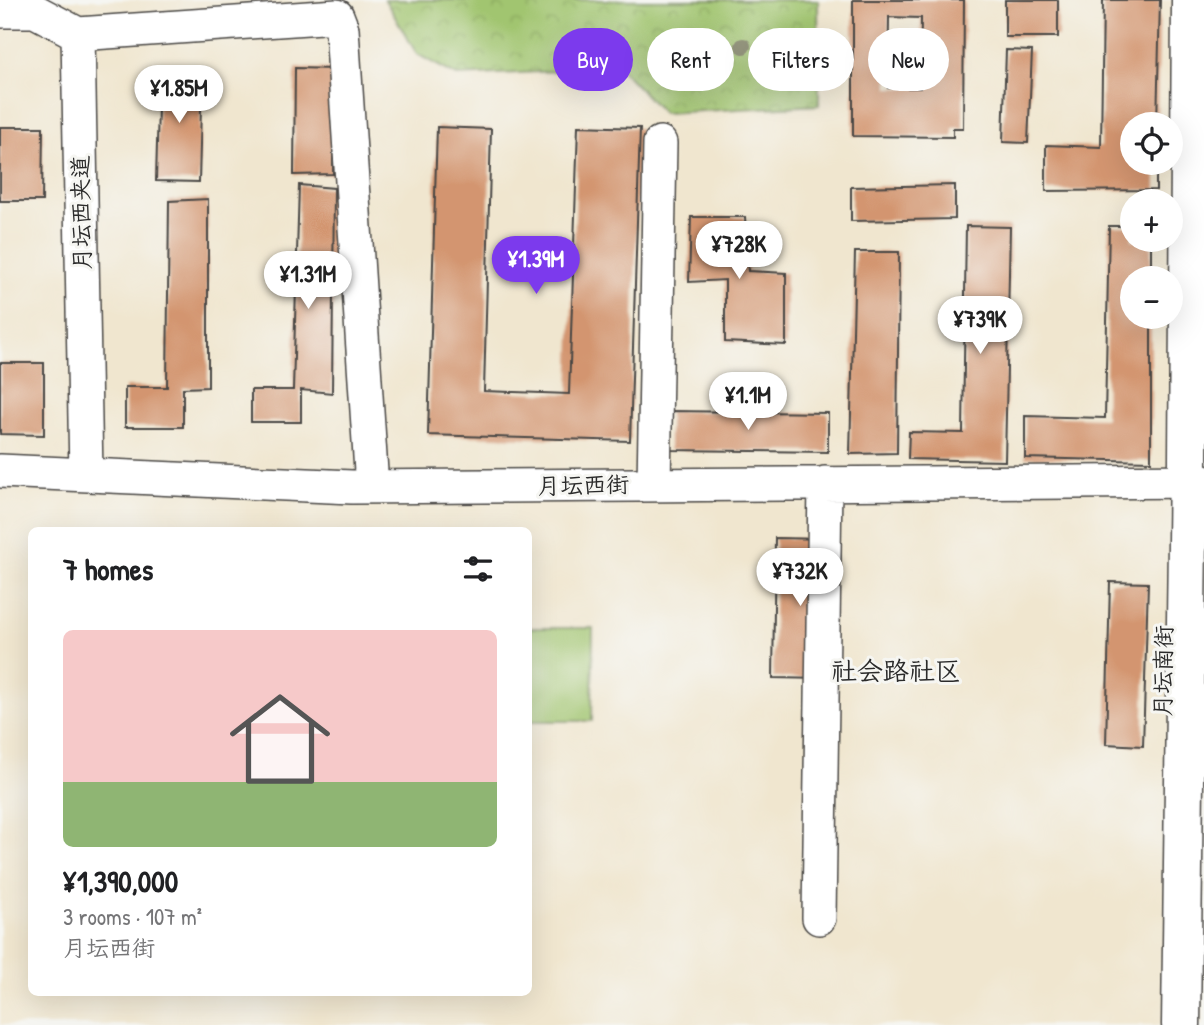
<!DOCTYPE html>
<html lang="en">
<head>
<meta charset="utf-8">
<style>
  body { margin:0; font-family:"Patrick Hand","LXGW WenKai TC",sans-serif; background:#f2f2f2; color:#202124; height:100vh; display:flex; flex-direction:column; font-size:26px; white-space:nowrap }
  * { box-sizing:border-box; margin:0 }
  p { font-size:23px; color:#757577 }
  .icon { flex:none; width:38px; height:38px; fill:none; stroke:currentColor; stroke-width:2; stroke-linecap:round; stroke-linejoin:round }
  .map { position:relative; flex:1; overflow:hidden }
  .sheet { position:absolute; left:28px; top:527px; width:504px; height:469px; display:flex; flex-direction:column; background:#fff; border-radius:10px; box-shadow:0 7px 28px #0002 }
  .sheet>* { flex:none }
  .top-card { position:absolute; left:553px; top:28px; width:546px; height:63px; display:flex; gap:14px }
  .buttons { position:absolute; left:1120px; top:112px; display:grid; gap:14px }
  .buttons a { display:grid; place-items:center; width:63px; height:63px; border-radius:50%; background:#fff; box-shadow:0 7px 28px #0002; font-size:35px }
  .price { position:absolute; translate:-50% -60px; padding:0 16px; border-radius:24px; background:#fff; color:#222; font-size:23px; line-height:46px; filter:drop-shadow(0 2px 4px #0008) }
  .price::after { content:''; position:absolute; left:50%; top:42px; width:21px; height:16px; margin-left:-10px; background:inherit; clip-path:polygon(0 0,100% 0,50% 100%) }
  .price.on { background:#7c3aed; color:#fff }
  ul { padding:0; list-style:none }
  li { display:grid; align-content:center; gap:14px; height:371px; padding:0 35px }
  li+li { border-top:2px solid #e0e0e0 }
  li span { display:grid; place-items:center; height:217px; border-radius:10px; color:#555 }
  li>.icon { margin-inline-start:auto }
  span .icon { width:126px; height:126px; fill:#fffc; stroke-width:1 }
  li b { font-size:30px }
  h2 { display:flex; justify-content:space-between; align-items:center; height:84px; padding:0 35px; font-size:30px }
  .tag { padding:0 24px; border-radius:32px; background:#fff; box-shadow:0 7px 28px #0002; font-size:24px; line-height:63px }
  .tag.on { background:#7c3aed; color:#fff }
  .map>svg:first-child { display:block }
  .park { fill:url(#park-crowns); stroke:#66784d; stroke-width:2 }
  .pitch { fill:#a1c56f; stroke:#66784d; stroke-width:2 }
  .building { fill:#d3956f; fill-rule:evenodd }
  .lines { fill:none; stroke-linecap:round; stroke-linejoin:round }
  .minor-casing { stroke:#494744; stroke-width:36 }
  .major-casing { stroke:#494744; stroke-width:41 }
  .minor { stroke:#fff; stroke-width:33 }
  .major { stroke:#fff; stroke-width:38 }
  .tree { fill:#979880 }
  .labels { text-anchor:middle; stroke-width:6; stroke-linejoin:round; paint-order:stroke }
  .street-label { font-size:23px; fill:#2b2b2b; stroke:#f6f6f2 }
  .quarter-label { font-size:26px; fill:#2b2b2b; stroke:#f6f6f2 }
</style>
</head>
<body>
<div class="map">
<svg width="1204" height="1025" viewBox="0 0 1204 1025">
  <defs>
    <pattern id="park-crowns" width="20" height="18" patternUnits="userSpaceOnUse" patternTransform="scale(1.75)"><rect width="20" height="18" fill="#a1c56f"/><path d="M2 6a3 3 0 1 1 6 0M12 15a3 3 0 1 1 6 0" fill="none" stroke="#8ba960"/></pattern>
  </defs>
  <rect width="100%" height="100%" fill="#f6f6f2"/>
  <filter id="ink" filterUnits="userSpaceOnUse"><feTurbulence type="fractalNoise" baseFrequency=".0143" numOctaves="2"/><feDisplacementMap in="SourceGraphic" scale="14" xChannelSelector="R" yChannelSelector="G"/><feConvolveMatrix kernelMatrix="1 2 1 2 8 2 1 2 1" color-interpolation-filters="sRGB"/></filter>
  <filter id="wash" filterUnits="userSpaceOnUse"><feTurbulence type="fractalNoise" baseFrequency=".00686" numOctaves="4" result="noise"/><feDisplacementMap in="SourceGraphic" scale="28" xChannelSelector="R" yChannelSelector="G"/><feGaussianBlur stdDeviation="1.57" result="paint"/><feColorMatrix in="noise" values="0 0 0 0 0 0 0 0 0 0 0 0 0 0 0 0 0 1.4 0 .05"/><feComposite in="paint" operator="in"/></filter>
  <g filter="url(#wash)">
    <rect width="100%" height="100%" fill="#f0e6cf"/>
    <!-- park -->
    <path class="park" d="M 385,0 L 818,0 L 819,105 L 663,113 L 620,68 L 457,76 L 417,54 Z"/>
    <!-- pitch -->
    <path class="pitch" d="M 529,628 L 593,628 L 592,721 L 529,721 Z"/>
    <g id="blocks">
      <!-- building -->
      <path class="building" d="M 853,0 L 964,0 L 963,128 L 953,128 L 953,137 L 853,136 ZM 889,17 L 921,18 L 920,88 L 888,88 Z
        M 1005,0 L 1058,0 L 1058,37 L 1005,37 Z
        M 1103,0 L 1160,0 L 1157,124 L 1132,124 L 1132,163 L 1156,163 L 1156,190 L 1046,191 L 1046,145 L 1101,147 Z
        M 691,40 L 694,79 L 666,79 L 664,41 Z
        M 1006,50 L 1032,51 L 1028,143 L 1003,142 Z
        M 295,68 L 334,69 L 333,174 L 294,175 Z
        M 159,69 L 202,69 L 199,182 L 156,181 Z
        M 578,126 L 640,128 L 630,441 L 428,435 L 437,127 L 491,129 L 484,391 L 569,394 Z
        M 0,127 L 43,127 L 42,201 L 0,201 Z
        M 299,185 L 334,188 L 332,393 L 301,390 L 301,422 L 251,422 L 251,390 L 293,390 Z
        M 955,185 L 955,219 L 851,221 L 851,187 Z
        M 208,199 L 208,387 L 183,388 L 183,427 L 125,427 L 125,387 L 167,387 L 169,201 Z
        M 691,217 L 745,217 L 748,271 L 786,273 L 786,345 L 725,342 L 725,280 L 689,282 Z
        M 966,226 L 1010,227 L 1005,461 L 908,459 L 909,432 L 963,433 Z
        M 1109,226 L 1132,226 L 1132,240 L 1151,240 L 1151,278 L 1132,278 L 1132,317 L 1151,317 L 1151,461 L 1025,458 L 1025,416 L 1105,418 Z
        M 855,252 L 899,252 L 897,453 L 850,454 Z
        M 0,363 L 44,363 L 44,435 L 0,434 Z
        M 669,411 L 828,413 L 828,452 L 669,450 Z
        M 775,538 L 826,539 L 824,679 L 773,678 Z
        M 1110,582 L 1148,583 L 1143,746 L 1106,744 Z"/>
    </g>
  </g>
  <g filter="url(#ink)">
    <use href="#blocks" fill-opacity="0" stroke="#494744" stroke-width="2"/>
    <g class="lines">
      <!-- minor casing -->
      <g class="minor-casing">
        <path id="minor" d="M 0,11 L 35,11 L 78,34
          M 78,34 L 337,16 L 342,29 L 372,487
          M 78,34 L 86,475
          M 0,471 L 352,487 L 1204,481
          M 654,485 L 660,143
          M 819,918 L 825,483"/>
      </g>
      <!-- major casing -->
      <g class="major-casing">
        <path id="major" d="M 1181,1025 L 1188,460 L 1191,0"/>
      </g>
      <!-- minor -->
      <use href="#minor" class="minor"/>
      <!-- major -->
      <use href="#major" class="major"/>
    </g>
    <!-- trees -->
    <g class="tree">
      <circle cx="743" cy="46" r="8"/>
      <circle cx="657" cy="60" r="8"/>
    </g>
  </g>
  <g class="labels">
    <!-- street labels -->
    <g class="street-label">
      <text transform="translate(81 213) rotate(-91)" y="8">月坛西夹道</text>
      <text transform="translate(583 485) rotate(-1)" y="8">月坛西街</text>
      <text transform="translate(1163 671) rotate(-89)" y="8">月坛南街</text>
    </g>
    <!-- quarter labels -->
    <g class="quarter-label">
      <text x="896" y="680">社会路社区</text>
    </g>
  </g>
</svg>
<div class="buttons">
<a><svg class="icon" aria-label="locate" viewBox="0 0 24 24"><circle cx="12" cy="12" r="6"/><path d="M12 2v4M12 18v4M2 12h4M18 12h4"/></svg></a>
<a>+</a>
<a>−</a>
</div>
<b class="price" style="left:179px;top:125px">¥1.85M</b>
<b class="price" style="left:739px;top:281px">¥728K</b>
<b class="price on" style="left:536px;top:296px">¥1.39M</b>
<b class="price" style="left:308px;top:311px">¥1.31M</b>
<b class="price" style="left:980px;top:356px">¥739K</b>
<b class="price" style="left:748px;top:432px">¥1.1M</b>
<b class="price" style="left:800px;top:608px">¥732K</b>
<div class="top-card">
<a class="tag on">Buy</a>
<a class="tag">Rent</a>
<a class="tag">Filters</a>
<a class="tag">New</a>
</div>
<section class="sheet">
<h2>7 homes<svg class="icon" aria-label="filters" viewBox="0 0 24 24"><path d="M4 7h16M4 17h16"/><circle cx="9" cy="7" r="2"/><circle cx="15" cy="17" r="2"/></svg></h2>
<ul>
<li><span style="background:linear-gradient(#f6c9c9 70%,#8fb573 0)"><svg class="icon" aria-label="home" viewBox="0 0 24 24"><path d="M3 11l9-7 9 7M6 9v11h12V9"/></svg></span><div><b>¥1,390,000</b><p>3 rooms · 107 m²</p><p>月坛西街</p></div></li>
</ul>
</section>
</div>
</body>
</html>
